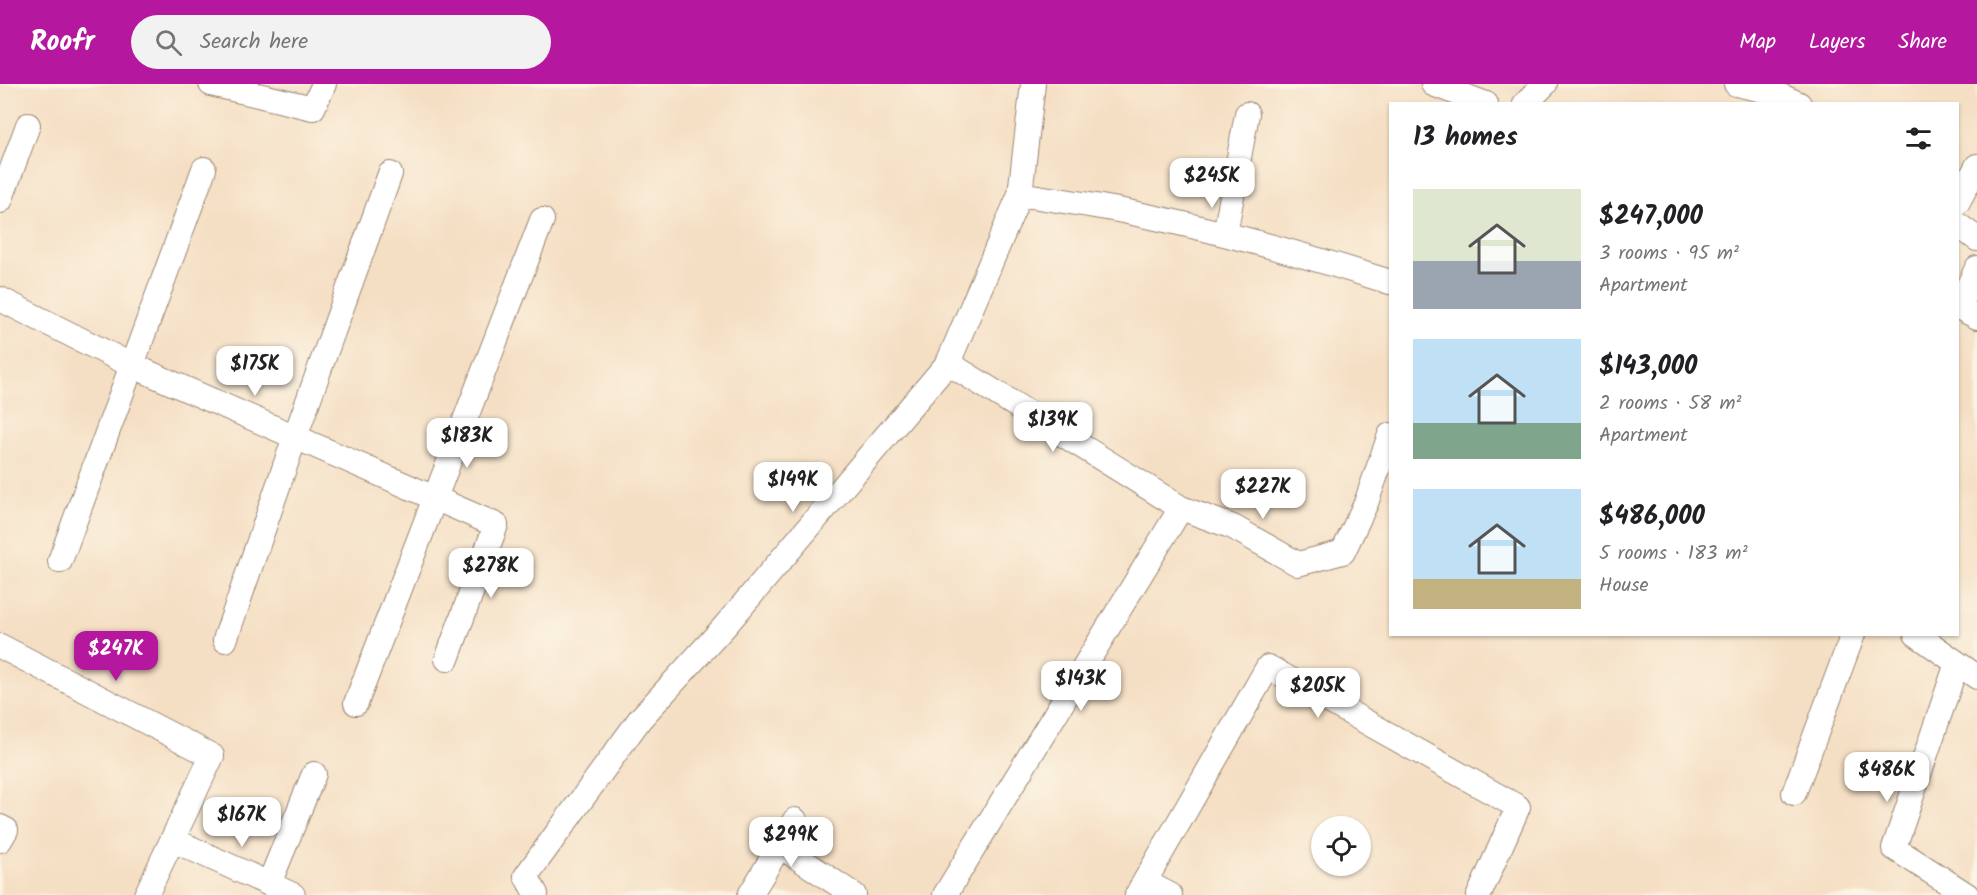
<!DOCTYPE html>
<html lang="en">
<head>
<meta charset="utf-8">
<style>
  body { margin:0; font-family:Kalam,sans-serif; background:#f2f2f2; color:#202124; height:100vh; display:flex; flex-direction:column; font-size:22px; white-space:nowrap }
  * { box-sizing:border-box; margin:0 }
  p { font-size:20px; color:#757577 }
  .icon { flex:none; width:33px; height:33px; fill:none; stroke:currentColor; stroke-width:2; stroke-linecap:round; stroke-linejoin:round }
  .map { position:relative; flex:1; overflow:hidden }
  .sheet { position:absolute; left:1389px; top:18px; width:570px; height:534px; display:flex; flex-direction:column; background:#fff; border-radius:0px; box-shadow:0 2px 4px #0004 }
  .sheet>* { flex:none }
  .tools { position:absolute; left:1311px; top:732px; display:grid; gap:12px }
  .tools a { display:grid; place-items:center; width:60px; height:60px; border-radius:50%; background:#fff; box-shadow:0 2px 4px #0004; font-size:30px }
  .price { position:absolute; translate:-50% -51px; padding:0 14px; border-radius:12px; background:#fff; color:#222; font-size:20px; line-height:39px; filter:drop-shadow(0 2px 3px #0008) }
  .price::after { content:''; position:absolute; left:50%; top:36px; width:18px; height:14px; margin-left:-9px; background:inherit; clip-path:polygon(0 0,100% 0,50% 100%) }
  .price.on { background:#b5179e; color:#fff }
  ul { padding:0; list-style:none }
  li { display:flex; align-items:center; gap:18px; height:150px; padding:0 24px }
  li span { display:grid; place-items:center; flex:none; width:168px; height:120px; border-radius:0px; color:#555 }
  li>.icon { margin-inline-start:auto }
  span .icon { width:72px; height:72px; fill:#fffc; stroke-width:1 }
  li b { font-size:26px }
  h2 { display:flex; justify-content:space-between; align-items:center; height:72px; padding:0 24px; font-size:26px }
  header { display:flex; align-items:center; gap:36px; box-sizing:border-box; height:84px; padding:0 30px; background:#b5179e; color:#fff }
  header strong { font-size:28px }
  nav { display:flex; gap:33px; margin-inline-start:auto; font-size:21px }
  .search { width:420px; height:54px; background:#f2f2f2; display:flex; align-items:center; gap:15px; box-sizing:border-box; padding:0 21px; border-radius:33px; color:#757577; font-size:22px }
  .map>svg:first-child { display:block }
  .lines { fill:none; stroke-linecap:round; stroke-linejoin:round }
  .street-casing { stroke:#988471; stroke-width:26 }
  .street { stroke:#fff; stroke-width:24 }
</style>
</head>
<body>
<header>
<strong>Roofr</strong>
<div class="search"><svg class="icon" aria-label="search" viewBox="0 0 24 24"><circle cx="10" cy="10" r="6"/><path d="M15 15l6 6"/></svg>Search here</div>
<nav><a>Map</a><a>Layers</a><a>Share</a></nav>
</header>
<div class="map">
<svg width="1977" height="811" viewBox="0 0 1977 811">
  <rect width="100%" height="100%" fill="#fcf5e5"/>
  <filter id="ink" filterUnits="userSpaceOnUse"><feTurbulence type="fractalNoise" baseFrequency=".0167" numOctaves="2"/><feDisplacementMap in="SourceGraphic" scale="12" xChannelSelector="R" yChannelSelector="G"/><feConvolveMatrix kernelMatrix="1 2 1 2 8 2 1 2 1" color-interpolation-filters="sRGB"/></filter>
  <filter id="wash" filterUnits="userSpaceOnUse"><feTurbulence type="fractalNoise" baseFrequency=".008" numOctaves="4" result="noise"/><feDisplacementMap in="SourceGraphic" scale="24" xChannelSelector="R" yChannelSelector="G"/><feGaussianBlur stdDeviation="1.35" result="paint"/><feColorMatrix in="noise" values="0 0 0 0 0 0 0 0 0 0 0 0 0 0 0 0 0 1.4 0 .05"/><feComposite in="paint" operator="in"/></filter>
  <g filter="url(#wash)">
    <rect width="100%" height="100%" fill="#f5dfc4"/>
  </g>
  <g filter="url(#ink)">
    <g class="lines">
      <!-- street casing -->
      <g class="street-casing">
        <path id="street" d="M 211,0 L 313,24 L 324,0
          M 1433,0 L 1486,20
          M 1736,0 L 1772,8 L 1799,20
          M 1525,20 L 1545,0
          M 1020,110 C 1061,117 1102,122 1142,131 C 1226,148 1308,172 1390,198
          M 0,117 L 28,41
          M 1958,118 L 1977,82
          M 1958,141 L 1977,155
          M 1225,150 L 1247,30
          M 0,215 L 131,281 L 496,441 L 447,575
          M 1958,223 L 1977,233
          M 1958,224 L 1977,184
          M 948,279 L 1181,424 L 1233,443 L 1298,480 L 1343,468 L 1366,419 L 1390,351
          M 60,477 L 204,85
          M 1916,550 L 1977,593
          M 225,556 L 295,353 L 390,90
          M 0,562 L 212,672 L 146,811
          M 1957,579 L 1894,764 L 1967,811
          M 356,619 L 542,136
          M 1794,709 L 1853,550
          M 0,743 L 6,746 L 0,756
          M 173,756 L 293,811
          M 780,762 L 854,811
          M 1145,798 L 1170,811
          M 269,800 L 314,690
          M 536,810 L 526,792 L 640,635 L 725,542 L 948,279 L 1020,110 L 1033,0
          M 750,811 L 795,736
          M 945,811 L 1181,424
          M 1137,811 L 1268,583 L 1518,723 L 1479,811"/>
      </g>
      <!-- street -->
      <use href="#street" class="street"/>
    </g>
  </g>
</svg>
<div class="tools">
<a><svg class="icon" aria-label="locate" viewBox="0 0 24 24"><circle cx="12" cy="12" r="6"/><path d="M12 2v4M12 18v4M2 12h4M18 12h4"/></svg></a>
</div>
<b class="price" style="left:1212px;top:125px">$245K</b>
<b class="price" style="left:255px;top:313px">$175K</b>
<b class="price" style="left:1053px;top:369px">$139K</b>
<b class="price" style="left:467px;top:385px">$183K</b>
<b class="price" style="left:793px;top:429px">$149K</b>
<b class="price" style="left:1263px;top:436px">$227K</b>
<b class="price" style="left:491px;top:515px">$278K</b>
<b class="price on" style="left:116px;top:598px">$247K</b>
<b class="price" style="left:1081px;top:628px">$143K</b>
<b class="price" style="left:1318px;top:635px">$205K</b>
<b class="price" style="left:1887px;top:719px">$486K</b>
<b class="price" style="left:242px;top:764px">$167K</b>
<b class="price" style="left:791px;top:784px">$299K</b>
<section class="sheet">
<h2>13 homes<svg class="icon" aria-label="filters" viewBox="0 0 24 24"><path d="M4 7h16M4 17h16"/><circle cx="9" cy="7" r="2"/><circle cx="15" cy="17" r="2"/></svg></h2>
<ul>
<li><span style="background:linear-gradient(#dfe7d0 60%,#9aa5b1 0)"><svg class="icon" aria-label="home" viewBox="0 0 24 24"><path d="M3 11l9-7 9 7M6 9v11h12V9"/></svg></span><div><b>$247,000</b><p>3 rooms · 95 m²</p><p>Apartment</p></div></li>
<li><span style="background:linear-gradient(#bfe0f5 70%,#7fa58c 0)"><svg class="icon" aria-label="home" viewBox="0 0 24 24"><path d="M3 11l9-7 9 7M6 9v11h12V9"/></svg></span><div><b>$143,000</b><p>2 rooms · 58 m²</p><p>Apartment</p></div></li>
<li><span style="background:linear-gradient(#bfe0f5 75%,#c2b280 0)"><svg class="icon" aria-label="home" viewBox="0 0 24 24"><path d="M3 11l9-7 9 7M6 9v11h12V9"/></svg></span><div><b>$486,000</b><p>5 rooms · 183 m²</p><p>House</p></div></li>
</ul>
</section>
</div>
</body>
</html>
